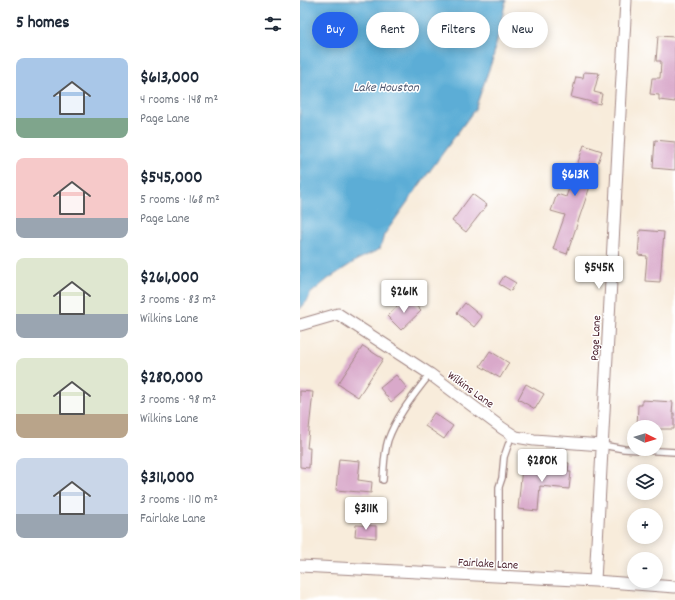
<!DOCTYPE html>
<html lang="en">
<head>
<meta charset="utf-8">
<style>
  body { margin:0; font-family:Dekko,sans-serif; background:#f2f2f3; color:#1f2937; height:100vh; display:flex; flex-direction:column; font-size:15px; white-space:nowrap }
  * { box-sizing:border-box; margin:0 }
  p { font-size:13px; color:#747a83 }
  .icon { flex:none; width:22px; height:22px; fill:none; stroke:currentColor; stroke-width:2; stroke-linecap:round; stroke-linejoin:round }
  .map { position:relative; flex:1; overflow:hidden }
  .details { display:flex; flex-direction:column; background:#fff; width:300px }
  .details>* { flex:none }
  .banner { position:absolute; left:12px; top:12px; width:303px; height:36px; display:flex; gap:8px }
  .needle { width:26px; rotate:95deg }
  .buttons { position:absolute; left:327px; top:420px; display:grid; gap:8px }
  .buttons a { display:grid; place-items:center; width:36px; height:36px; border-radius:50%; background:#fff; box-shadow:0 2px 10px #0003; font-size:20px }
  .price { position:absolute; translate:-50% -34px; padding:0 9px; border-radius:4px; background:#fff; color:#222; font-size:13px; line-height:26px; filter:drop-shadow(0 1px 2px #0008) }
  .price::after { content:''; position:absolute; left:50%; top:24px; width:12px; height:9px; margin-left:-6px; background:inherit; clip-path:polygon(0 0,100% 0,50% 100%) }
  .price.active { background:#2563eb; color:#fff }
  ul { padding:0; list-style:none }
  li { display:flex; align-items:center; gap:12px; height:100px; padding:0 16px }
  li span { display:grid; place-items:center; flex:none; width:112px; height:80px; border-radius:8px; color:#555 }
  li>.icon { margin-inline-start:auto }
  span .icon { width:48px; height:48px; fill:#fffc; stroke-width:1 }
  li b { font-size:17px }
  h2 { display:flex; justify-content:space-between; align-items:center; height:48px; padding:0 16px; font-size:17px }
  .tag { padding:0 14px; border-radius:18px; background:#fff; box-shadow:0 2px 10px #0003; font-size:14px; line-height:36px }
  .tag.active { background:#2563eb; color:#fff }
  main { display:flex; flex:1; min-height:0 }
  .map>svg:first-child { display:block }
  .water { fill:#5badd6; stroke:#526680 }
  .building { fill:#d9a9ca }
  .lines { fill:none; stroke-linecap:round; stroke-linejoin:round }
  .service-casing { stroke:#a18683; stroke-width:8 }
  .minor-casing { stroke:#a18683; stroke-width:13 }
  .service { stroke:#fff; stroke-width:5.5 }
  .minor { stroke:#fff; stroke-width:11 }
  .labels { text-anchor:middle; stroke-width:3; stroke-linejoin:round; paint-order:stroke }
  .street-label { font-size:12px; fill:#4a1f2b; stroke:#fff }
  .water-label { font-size:13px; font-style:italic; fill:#51586f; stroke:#fff }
</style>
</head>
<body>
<main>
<section class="details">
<h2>5 homes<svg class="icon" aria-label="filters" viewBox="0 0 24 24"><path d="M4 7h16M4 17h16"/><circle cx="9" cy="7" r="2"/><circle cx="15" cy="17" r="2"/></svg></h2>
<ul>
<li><span style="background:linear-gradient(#a9c7e8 75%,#7fa58c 0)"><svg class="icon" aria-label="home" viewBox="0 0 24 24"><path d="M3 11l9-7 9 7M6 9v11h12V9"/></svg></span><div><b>$613,000</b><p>4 rooms · 148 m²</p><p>Page Lane</p></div></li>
<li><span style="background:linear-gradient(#f6c9c9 75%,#9aa5b1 0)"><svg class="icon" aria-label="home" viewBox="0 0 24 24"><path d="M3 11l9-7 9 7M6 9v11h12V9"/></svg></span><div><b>$545,000</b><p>5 rooms · 168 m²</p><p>Page Lane</p></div></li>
<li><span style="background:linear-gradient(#dfe7d0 70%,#9aa5b1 0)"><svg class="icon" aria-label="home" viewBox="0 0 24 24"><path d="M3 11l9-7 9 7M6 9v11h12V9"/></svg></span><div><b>$261,000</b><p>3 rooms · 83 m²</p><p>Wilkins Lane</p></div></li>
<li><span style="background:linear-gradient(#dfe7d0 70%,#b9a48a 0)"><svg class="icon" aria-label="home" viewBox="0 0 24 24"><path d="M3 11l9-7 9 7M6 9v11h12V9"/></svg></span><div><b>$280,000</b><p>3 rooms · 98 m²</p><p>Wilkins Lane</p></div></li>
<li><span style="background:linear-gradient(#c9d6e8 70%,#9aa5b1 0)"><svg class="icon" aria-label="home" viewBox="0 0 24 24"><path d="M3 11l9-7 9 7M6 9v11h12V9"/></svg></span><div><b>$311,000</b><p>3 rooms · 110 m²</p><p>Fairlake Lane</p></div></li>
</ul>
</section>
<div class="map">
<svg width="375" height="600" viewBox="0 0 375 600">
  <rect width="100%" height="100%" fill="#fff"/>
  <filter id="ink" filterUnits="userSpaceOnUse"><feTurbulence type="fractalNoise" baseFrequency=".025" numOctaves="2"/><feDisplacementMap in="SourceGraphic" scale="8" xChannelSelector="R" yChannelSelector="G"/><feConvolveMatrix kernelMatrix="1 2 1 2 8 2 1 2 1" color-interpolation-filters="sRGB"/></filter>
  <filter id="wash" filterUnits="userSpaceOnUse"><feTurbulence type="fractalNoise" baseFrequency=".012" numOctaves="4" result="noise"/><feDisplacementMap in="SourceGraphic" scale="16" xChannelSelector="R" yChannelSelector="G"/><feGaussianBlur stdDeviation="0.9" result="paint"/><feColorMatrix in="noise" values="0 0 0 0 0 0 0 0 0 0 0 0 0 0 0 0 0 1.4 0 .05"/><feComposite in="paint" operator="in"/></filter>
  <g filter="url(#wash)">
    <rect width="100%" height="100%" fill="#f8ecdb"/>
    <!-- water -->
    <path class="water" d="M 0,0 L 206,0 L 193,58 L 175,109 L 121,183 L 84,235 L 80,249 L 57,260 L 28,279 L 10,294 L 8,300 L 0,309 Z"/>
    <g id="blocks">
      <!-- building -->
      <path class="building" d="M 358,36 L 375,37 L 375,102 L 359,100 L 359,95 L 350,94 L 352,78 L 360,78 L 361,61 L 356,61 Z
        M 284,72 L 299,73 L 294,92 L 302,94 L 300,104 L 271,97 L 276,77 L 283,78 Z
        M 355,140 L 375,142 L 375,170 L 353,168 Z
        M 284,145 L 302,151 L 267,254 L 253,249 L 265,215 L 251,211 L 257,194 L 266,197 Z
        M 172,194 L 187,205 L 166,232 L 152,221 Z
        M 340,230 L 364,232 L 360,282 L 345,281 L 347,256 L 338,255 Z
        M 204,276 L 216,283 L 211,291 L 199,284 Z
        M 108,297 L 121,311 L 101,330 L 87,316 Z
        M 165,303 L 182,317 L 174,327 L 157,313 Z
        M 63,346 L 83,359 L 58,397 L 38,384 Z
        M 190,351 L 209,363 L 200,378 L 180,366 Z
        M 96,375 L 107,388 L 91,402 L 80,388 Z
        M 226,384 L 244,394 L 235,409 L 218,399 Z
        M 0,391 L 13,392 L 7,448 L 10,448 L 9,468 L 0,467 Z
        M 342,400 L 373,402 L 372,413 L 374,413 L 374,429 L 356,429 L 356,427 L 337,427 L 338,405 L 342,405 Z
        M 134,413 L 153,426 L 144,439 L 125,426 Z
        M 39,459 L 60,461 L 58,480 L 72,482 L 71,493 L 36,490 Z
        M 245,461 L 269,463 L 268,472 L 271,472 L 269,489 L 240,486 L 238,511 L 218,509 L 222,467 L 245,469 Z
        M 56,525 L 76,526 L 76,538 L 55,536 Z"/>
    </g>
  </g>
  <g filter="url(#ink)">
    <use href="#blocks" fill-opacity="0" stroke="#a18683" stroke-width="1"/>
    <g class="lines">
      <!-- service casing -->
      <g class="service-casing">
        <path id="service" d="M 302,445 L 324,449 L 375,452
          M 83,480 C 84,467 84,453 88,440 C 97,415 114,395 130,374
          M 199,576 L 199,487 L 202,478 L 204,457 L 212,434"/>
      </g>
      <!-- minor casing -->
      <g class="minor-casing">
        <path id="minor" d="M 0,325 L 38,314 L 130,374 L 202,428 L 216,437 L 234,440 L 302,445
          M 0,566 L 295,581 L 375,587
          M 295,581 L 326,0"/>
      </g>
      <!-- service -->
      <use href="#service" class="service"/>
      <!-- minor -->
      <use href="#minor" class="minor"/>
    </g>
  </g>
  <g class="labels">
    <!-- street labels -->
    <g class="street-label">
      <text transform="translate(295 338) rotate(-87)" y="4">Page Lane</text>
      <text transform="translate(171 389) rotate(36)" y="4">Wilkins Lane</text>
      <text transform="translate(188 563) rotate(3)" y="4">Fairlake Lane</text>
    </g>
    <!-- water labels -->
    <g class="water-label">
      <text x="86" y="91">Lake Houston</text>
    </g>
  </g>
</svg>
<div class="buttons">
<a><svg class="needle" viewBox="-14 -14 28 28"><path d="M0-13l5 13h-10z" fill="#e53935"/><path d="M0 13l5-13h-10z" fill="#747a83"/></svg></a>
<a><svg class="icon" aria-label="layers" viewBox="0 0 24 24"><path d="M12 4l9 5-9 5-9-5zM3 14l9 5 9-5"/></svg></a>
<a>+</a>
<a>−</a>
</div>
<b class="price active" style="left:275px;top:197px">$613K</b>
<b class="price" style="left:299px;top:290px">$545K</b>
<b class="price" style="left:104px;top:314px">$261K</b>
<b class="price" style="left:242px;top:483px">$280K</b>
<b class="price" style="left:66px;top:531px">$311K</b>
<div class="banner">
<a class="tag active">Buy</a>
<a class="tag">Rent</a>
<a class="tag">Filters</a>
<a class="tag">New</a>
</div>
</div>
</main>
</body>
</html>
